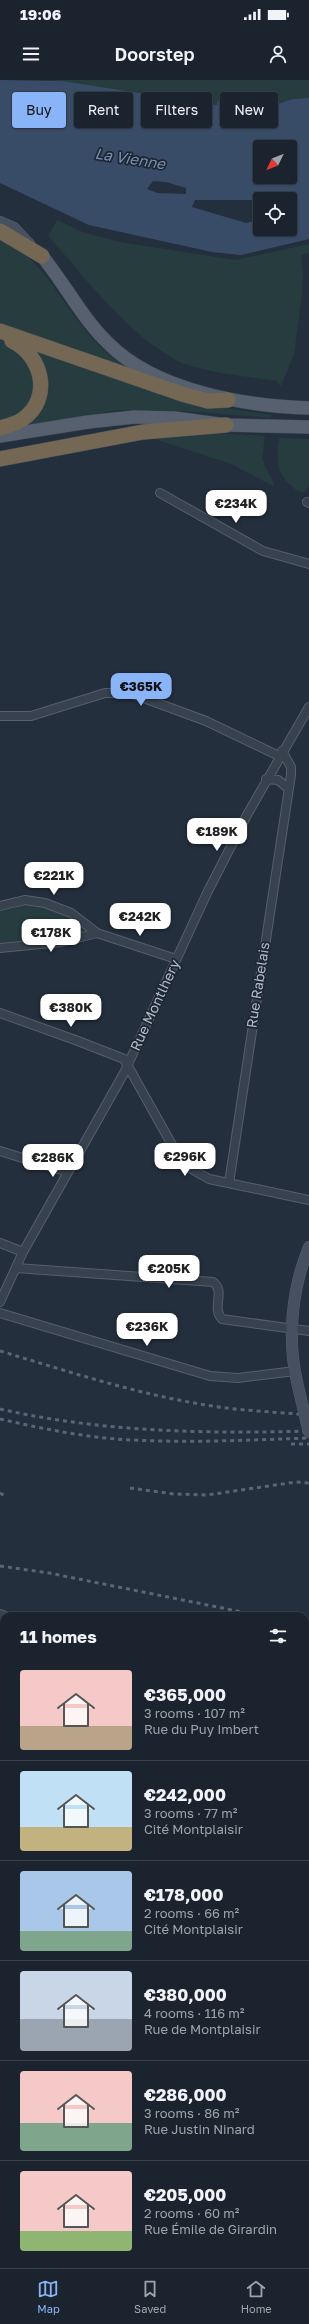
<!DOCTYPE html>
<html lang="en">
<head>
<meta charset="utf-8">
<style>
  body { margin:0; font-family:"Golos Text",sans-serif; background:#282f3a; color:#f1f3f6; height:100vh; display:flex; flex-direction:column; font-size:15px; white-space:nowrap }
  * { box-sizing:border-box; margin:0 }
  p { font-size:13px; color:#a0a4aa }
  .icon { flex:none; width:22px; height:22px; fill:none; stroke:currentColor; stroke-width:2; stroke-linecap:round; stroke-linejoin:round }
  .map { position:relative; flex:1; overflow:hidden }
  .details { position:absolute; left:0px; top:1532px; width:309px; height:656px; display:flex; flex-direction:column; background:#1b232e; border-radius:12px 12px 0 0; box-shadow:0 1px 3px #0004,0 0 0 1px #39404a }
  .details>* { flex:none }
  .banner { position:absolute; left:12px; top:12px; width:285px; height:36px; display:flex; gap:8px }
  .needle { width:26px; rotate:227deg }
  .fabs { position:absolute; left:253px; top:60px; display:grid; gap:8px }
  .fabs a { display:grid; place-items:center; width:44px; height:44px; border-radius:4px; background:#1b232e; box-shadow:0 1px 3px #0004,0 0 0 1px #39404a; font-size:20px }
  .price { position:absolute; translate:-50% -34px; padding:0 9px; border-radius:8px; background:#fff; color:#222; font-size:13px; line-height:26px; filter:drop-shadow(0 1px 2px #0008) }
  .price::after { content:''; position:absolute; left:50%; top:24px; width:12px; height:9px; margin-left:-6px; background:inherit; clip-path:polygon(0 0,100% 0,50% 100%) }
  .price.current { background:#8ab4f8; color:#111 }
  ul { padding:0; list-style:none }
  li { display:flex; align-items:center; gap:12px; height:100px; padding:0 20px }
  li+li { border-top:1px solid #39404a }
  li span { display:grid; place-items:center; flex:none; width:112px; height:80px; border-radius:4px; color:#555 }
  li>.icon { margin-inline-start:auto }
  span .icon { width:48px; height:48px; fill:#fffc; stroke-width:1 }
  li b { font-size:17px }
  h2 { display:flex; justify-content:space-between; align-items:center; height:48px; padding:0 20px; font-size:17px }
  .chip { padding:0 14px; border-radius:4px; background:#1b232e; box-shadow:0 1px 3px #0004,0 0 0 1px #39404a; font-size:14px; line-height:36px }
  .chip.current { background:#8ab4f8; color:#111 }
  .status { display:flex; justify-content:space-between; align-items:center; height:28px; padding:0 20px; background:#1b232e; direction:ltr }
  .status svg { height:11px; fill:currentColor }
  header { display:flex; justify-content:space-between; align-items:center; height:52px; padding:0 20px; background:#1b232e; font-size:18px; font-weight:600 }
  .tabs { display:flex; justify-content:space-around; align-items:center; height:56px; border-top:1px solid #39404a; background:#1b232e; font-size:11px; color:#a0a4aa }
  .tabs a { display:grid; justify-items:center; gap:2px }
  .tabs .current { color:#8ab4f8 }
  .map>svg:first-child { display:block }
  .green { fill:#263c3f }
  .water { fill:#394c67; fill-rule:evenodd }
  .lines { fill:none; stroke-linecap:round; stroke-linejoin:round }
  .street-casing { stroke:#565f6c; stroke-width:10 }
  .secondary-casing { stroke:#565f6c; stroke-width:12 }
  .primary-casing { stroke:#414a57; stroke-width:14 }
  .highway-casing { stroke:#434c59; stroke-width:16 }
  .street { stroke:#38414e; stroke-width:8 }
  .secondary { stroke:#465061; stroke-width:11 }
  .primary { stroke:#56606e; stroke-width:13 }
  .highway { stroke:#746855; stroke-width:15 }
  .rail { stroke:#5a6575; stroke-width:3; stroke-dasharray:4 4; stroke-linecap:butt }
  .secondary-bridge-casing { stroke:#565f6c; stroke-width:12; stroke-linecap:butt }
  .secondary-bridge { stroke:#465061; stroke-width:11 }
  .labels { text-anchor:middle; stroke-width:3.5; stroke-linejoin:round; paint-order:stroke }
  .street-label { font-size:14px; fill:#b4bcc9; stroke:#1d2633 }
  .water-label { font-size:15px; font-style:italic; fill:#7c92b1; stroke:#1d2633 }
</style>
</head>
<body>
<div class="status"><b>19:06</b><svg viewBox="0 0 49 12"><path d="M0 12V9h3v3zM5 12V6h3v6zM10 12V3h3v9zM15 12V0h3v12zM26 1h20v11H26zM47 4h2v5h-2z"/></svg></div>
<header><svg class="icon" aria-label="menu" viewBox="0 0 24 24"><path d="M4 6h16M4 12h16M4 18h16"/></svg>Doorstep<svg class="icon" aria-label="person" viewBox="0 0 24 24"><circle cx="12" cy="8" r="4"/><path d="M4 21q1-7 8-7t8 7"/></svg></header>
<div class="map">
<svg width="309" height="2188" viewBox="0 0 309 2188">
  <rect width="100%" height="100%" fill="#242f3e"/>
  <!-- green -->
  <path class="green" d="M 52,0 L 309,0 L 309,18 L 293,19 L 277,24 L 259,37 L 247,37 L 217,25 Z
    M 57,140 L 82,152 L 120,162 L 235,180 L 309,164 L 309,173 L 301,175 L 303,192 L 302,214 L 294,274 L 281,306 L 277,301 C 251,297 198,292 176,280 C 124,251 87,199 48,156 Z
    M 0,155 C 48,186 58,219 92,258 C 101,269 112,277 122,285 L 0,245 Z
    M 0,260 L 21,269 L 37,304 L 29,327 L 0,344 Z
    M 36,269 L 214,326 L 271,335 L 271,338 L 185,331 L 119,330 L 30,345 C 51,314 56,303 36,269 Z
    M 216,353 L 265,356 L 262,379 L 274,404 L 273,406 L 231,384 L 155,359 L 165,356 Z
    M 279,358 L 309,359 L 309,404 L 305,412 C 299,413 296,410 292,406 C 276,393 276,377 279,358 Z
    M 24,824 L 48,828 L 83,847 L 85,851 L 64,856 L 0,863 L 0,830 Z"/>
  <!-- water -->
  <path class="water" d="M 0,0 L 62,1 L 217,25 L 218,20 L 220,21 L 221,27 L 247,37 L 259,37 L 277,24 L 293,19 L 309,18 L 309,159 L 241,175 L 212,172 L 89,145 L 0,103 ZM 260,67 L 290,67 L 290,97 L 260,97 ZM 153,101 L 166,102 L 186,108 L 186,114 L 157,113 L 147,109 ZM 260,119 L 290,119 L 290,149 L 260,149 L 260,139 L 246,143 L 192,127 L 195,120 L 251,120 L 260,122 Z"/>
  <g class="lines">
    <!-- street casing -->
    <g class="street-casing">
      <path id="street" d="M 160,413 L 263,471 L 309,484
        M 307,422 L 309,423
        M 0,636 L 31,636 L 105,613 L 130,613 L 206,641 L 279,676
        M 266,699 L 278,700 L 288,708
        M 0,826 L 25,820 L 45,823 L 71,833 L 97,853 L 176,879
        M 0,868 L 61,862 L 97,853
        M 0,933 L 78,961 L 124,979 L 176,1072 L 188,1087 L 209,1099 L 309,1120
        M 0,1071 L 68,1092
        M 229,1103 L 291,695 L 291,687 L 282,671
        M 0,1163 L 23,1172
        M 16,1188 L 213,1202 C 226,1211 211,1228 222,1239 L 309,1251
        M 0,1222 L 23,1172 L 124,993 L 207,813 L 247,735 L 309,627
        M 0,1233 L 210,1296 L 238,1298 L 295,1291
        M 0,1534 L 5,1536
        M 0,1666 L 4,1665
        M 305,1855 L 309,1853
        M 0,1988 L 4,1986
        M 305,2158 L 309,2157
        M 56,2184 L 56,2188
        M 177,2184 L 177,2188
        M 278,2184 L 279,2188"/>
    </g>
    <!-- secondary casing -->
    <g class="secondary-casing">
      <path id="secondary" d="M 0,142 L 14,148 L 30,165
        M 297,1302 C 287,1258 292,1208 309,1167
        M 305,1590 L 309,1590
        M 0,1629 L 4,1630"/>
    </g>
    <!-- primary casing -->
    <g class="primary-casing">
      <path id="primary" d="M 42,176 C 65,204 82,238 108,263 C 155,311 245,326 309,328
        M 0,356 L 88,342 L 134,337 L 174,338 L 226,345 L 309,347"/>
    </g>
    <!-- highway casing -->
    <g class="highway-casing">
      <path id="highway" d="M 0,151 L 42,176
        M 0,251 L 182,314 L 208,321 L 228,320
        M 0,348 C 8,346 16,344 23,339 C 53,318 42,275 12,261
        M 0,379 L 143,352 L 226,345"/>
    </g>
    <!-- street -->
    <use href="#street" class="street"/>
    <!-- secondary -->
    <use href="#secondary" class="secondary"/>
    <!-- primary -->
    <use href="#primary" class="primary"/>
    <!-- highway -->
    <use href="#highway" class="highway"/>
    <!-- rail -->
    <path class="rail" d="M 0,1271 C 70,1292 140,1315 212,1326 C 244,1331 277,1332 309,1335
      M 0,1329 C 101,1352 206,1354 309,1351
      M 0,1339 C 44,1349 88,1358 132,1360 C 191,1363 250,1360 309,1358
      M 291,1364 L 309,1364
      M 130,1408 L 174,1414 L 207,1415 L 296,1402 L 309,1403
      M 0,1413 L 7,1417
      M 0,1486 L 49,1493 L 262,1536
      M 305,1546 L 309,1548"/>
    <!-- secondary-bridge casing -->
    <g class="secondary-bridge-casing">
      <path id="secondary-bridge" d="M 297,1302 L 309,1353"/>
    </g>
    <!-- secondary-bridge -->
    <use href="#secondary-bridge" class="secondary-bridge"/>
  </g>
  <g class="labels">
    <!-- street labels -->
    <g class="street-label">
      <text transform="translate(258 905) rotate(-81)" y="5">Rue Rabelais</text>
      <text transform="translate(155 925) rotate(-65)" y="5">Rue Montlhery</text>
    </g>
    <!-- water labels -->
    <g class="water-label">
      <text transform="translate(130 79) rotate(9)" y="5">La Vienne</text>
    </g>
  </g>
</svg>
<div class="fabs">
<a><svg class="needle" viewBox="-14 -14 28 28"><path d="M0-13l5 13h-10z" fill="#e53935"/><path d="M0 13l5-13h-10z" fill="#a0a4aa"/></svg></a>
<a><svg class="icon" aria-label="locate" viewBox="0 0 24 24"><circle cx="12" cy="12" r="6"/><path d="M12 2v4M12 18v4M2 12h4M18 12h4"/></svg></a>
</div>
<b class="price" style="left:236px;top:444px">€234K</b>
<b class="price current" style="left:141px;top:627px">€365K</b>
<b class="price" style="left:217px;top:772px">€189K</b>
<b class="price" style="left:54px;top:816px">€221K</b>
<b class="price" style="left:140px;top:857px">€242K</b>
<b class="price" style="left:51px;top:873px">€178K</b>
<b class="price" style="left:71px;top:948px">€380K</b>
<b class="price" style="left:185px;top:1097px">€296K</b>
<b class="price" style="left:53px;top:1098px">€286K</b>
<b class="price" style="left:169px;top:1209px">€205K</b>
<b class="price" style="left:147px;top:1267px">€236K</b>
<div class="banner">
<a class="chip current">Buy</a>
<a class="chip">Rent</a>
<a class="chip">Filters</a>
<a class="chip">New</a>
</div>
<section class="details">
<h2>11 homes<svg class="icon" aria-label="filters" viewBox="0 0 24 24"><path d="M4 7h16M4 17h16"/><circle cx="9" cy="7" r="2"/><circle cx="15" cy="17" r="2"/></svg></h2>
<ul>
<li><span style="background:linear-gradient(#f6c9c9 70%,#b9a48a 0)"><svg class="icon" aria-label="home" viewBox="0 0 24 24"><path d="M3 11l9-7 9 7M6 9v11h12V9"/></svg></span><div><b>€365,000</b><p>3 rooms · 107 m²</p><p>Rue du Puy Imbert</p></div></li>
<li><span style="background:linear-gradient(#bfe0f5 70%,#c2b280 0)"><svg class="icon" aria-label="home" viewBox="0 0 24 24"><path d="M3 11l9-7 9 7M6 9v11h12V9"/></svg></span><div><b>€242,000</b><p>3 rooms · 77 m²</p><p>Cité Montplaisir</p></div></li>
<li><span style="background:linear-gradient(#a9c7e8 75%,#7fa58c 0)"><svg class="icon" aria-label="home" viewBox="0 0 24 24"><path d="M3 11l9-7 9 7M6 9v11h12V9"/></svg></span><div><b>€178,000</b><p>2 rooms · 66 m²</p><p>Cité Montplaisir</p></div></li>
<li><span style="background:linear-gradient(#c9d6e8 60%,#9aa5b1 0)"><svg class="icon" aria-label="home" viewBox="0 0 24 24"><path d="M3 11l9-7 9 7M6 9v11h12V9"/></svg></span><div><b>€380,000</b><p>4 rooms · 116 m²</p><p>Rue de Montplaisir</p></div></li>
<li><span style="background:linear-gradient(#f6c9c9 65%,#7fa58c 0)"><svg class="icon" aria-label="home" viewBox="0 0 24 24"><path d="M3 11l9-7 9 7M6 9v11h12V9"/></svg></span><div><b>€286,000</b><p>3 rooms · 86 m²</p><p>Rue Justin Ninard</p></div></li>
<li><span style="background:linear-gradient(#f6c9c9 75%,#8fb573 0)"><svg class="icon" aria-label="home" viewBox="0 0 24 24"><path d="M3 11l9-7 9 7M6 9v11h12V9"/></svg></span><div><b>€205,000</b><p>2 rooms · 60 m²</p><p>Rue Émile de Girardin</p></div></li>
</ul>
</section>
</div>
<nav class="tabs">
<a class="current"><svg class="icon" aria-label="map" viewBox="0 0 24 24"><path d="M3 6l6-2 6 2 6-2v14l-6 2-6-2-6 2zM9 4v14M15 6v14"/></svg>Map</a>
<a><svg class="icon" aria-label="saved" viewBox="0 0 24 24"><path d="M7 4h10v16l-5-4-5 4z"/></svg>Saved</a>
<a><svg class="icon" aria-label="home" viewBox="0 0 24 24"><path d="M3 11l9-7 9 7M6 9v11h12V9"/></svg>Home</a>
</nav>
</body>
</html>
